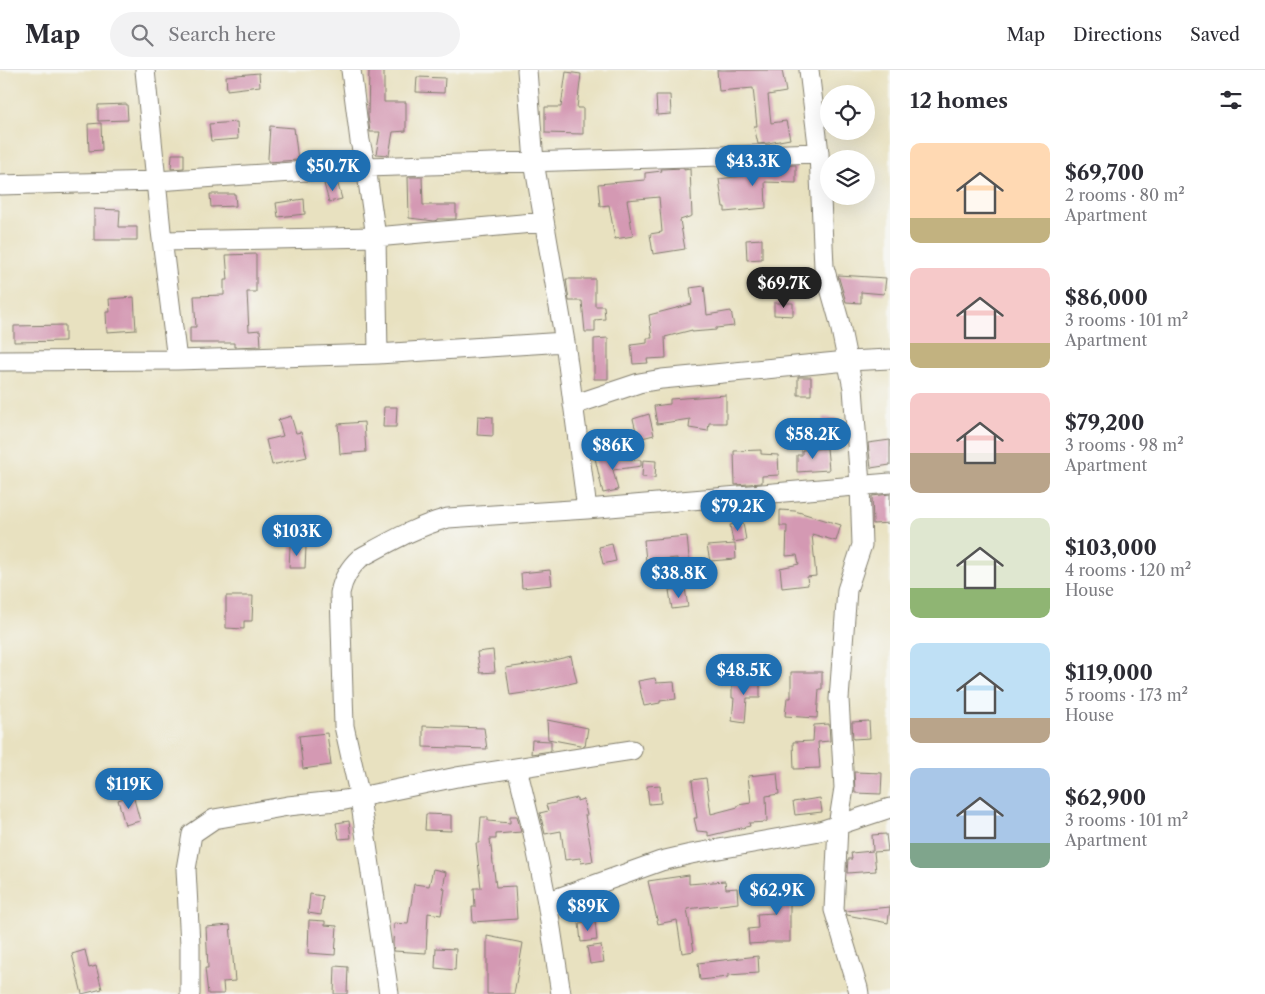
<!DOCTYPE html>
<html lang="en">
<head>
<meta charset="utf-8">
<style>
  body { margin:0; font-family:"Libre Caslon Text",serif; background:#f2f2f3; color:#2b2b33; height:100vh; display:flex; flex-direction:column; font-size:19px; white-space:nowrap }
  * { box-sizing:border-box; margin:0 }
  p { font-size:16px; color:#7c7c81 }
  .icon { flex:none; width:28px; height:28px; fill:none; stroke:currentColor; stroke-width:2; stroke-linecap:round; stroke-linejoin:round }
  .map { position:relative; flex:1; overflow:hidden }
  .panel { display:flex; flex-direction:column; background:#fff; width:375px }
  .panel>* { flex:none }
  .controls { position:absolute; left:820px; top:15px; display:grid; gap:10px }
  .controls a { display:grid; place-items:center; width:55px; height:55px; border-radius:50%; background:#fff; box-shadow:0 5px 20px #0002; font-size:25px }
  .price { position:absolute; translate:-50% -42px; padding:0 11px; border-radius:18px; background:#1f6fb2; color:#fff; font-size:16px; line-height:32px; filter:drop-shadow(0 1px 2px #0008) }
  .price::after { content:''; position:absolute; left:50%; top:30px; width:15px; height:11px; margin-left:-8px; background:inherit; clip-path:polygon(0 0,100% 0,50% 100%) }
  .price.current { background:#222; color:#fff }
  ul { padding:0; list-style:none }
  li { display:flex; align-items:center; gap:15px; height:125px; padding:0 20px }
  li span { display:grid; place-items:center; flex:none; width:140px; height:100px; border-radius:10px; color:#555 }
  li>.icon { margin-inline-start:auto }
  span .icon { width:60px; height:60px; fill:#fffc; stroke-width:1 }
  li b { font-size:21px }
  h2 { display:flex; justify-content:space-between; align-items:center; height:60px; padding:0 20px; font-size:21px }
  header { display:flex; align-items:center; gap:30px; box-sizing:border-box; height:70px; padding:0 25px; background:#fff; border-bottom:1px solid #e1e1e2 }
  header strong { font-size:24px }
  nav { display:flex; gap:28px; margin-inline-start:auto; font-size:18px }
  .search { width:350px; height:45px; background:#f2f2f3; display:flex; align-items:center; gap:12px; box-sizing:border-box; padding:0 18px; border-radius:28px; color:#7c7c81; font-size:19px }
  main { display:flex; flex:1; min-height:0 }
  .map>svg:first-child { display:block }
  .building { fill:#d499b3 }
  .lines { fill:none; stroke-linecap:round; stroke-linejoin:round }
  .minor-casing { stroke:#827e6e; stroke-width:21 }
  .minor { stroke:#fff; stroke-width:19 }
</style>
</head>
<body>
<header>
<strong>Map</strong>
<div class="search"><svg class="icon" aria-label="search" viewBox="0 0 24 24"><circle cx="10" cy="10" r="6"/><path d="M15 15l6 6"/></svg>Search here</div>
<nav><a>Map</a><a>Directions</a><a>Saved</a></nav>
</header>
<main>
<div class="map">
<svg width="890" height="924" viewBox="0 0 890 924">
  <rect width="100%" height="100%" fill="#f6f6f2"/>
  <filter id="ink" filterUnits="userSpaceOnUse"><feTurbulence type="fractalNoise" baseFrequency=".02" numOctaves="2"/><feDisplacementMap in="SourceGraphic" scale="10" xChannelSelector="R" yChannelSelector="G"/><feConvolveMatrix kernelMatrix="1 2 1 2 8 2 1 2 1" color-interpolation-filters="sRGB"/></filter>
  <filter id="wash" filterUnits="userSpaceOnUse"><feTurbulence type="fractalNoise" baseFrequency=".0096" numOctaves="4" result="noise"/><feDisplacementMap in="SourceGraphic" scale="20" xChannelSelector="R" yChannelSelector="G"/><feGaussianBlur stdDeviation="1.12" result="paint"/><feColorMatrix in="noise" values="0 0 0 0 0 0 0 0 0 0 0 0 0 0 0 0 0 1.4 0 .05"/><feComposite in="paint" operator="in"/></filter>
  <g filter="url(#wash)">
    <rect width="100%" height="100%" fill="#e8e1c0"/>
    <g id="blocks">
      <!-- building -->
      <path class="building" d="M 369,0 L 384,0 L 384,32 L 406,32 L 406,61 L 393,62 L 389,85 L 376,84 L 380,62 L 370,62 L 368,46 Z
        M 717,0 L 782,0 L 786,22 L 768,25 L 771,53 L 786,51 L 790,69 L 768,73 L 758,74 L 754,56 L 757,56 L 753,18 L 719,21 Z
        M 566,2 L 581,4 L 577,38 L 583,38 L 583,64 L 545,63 L 545,37 L 561,37 Z
        M 259,3 L 260,16 L 227,20 L 226,6 Z
        M 417,7 L 445,8 L 444,23 L 416,22 Z
        M 656,25 L 670,25 L 671,44 L 657,45 Z
        M 127,34 L 128,50 L 98,51 L 98,35 Z
        M 237,52 L 238,69 L 211,71 L 209,54 Z
        M 101,53 L 102,80 L 89,81 L 88,54 Z
        M 270,56 L 294,58 L 298,90 L 268,92 L 268,88 Z
        M 172,84 L 184,84 L 184,98 L 171,99 Z
        M 796,95 L 796,113 L 765,112 L 766,138 L 725,142 L 725,137 L 723,137 L 719,109 L 743,106 L 743,104 L 746,104 L 744,97 Z
        M 684,98 L 684,100 L 690,99 L 692,146 L 680,150 L 685,179 L 653,184 L 650,164 L 662,162 L 659,127 L 627,130 L 633,166 L 615,169 L 609,135 L 600,136 L 598,114 L 645,110 L 645,103 L 662,101 L 661,99 Z
        M 408,107 L 422,107 L 423,135 L 456,135 L 456,149 L 437,149 L 437,150 L 434,151 L 409,148 Z
        M 337,111 L 342,129 L 329,132 L 324,114 Z
        M 210,124 L 235,124 L 236,136 L 211,137 Z
        M 304,129 L 305,144 L 278,147 L 276,133 Z
        M 94,139 L 120,140 L 119,157 L 137,157 L 137,170 L 94,170 Z
        M 762,169 L 762,189 L 747,190 L 746,170 Z
        M 256,184 L 256,222 L 247,222 L 249,261 L 260,260 L 261,276 L 234,277 L 234,273 L 190,273 L 190,257 L 196,257 L 194,226 L 224,225 L 224,210 L 228,210 L 226,185 Z
        M 838,205 L 886,208 L 884,224 L 861,222 L 861,233 L 846,232 Z
        M 566,209 L 595,209 L 595,236 L 604,236 L 605,249 L 595,250 L 595,262 L 585,262 L 582,231 L 569,231 Z
        M 704,216 L 707,245 L 731,241 L 734,256 L 716,258 L 716,260 L 692,262 L 692,260 L 665,267 L 666,288 L 647,289 L 648,293 L 633,294 L 631,275 L 647,273 L 647,268 L 652,268 L 649,245 L 692,234 L 690,218 Z
        M 134,227 L 136,260 L 107,262 L 106,242 L 110,242 L 109,229 Z
        M 774,233 L 793,233 L 793,246 L 774,245 Z
        M 65,255 L 65,271 L 14,272 L 14,256 Z
        M 608,268 L 608,309 L 594,309 L 594,269 Z
        M 798,307 L 811,307 L 811,325 L 798,325 Z
        M 726,325 L 726,353 L 709,353 L 708,361 L 689,358 L 690,349 L 657,354 L 654,336 L 670,334 L 670,329 Z
        M 384,337 L 397,337 L 396,357 L 383,357 Z
        M 649,344 L 654,365 L 638,369 L 633,349 Z
        M 291,346 L 296,363 L 301,362 L 307,387 L 272,395 L 266,370 L 283,366 L 278,350 Z
        M 478,346 L 493,347 L 493,366 L 477,365 Z
        M 823,347 L 836,348 L 834,367 L 821,365 Z
        M 364,352 L 366,382 L 340,384 L 338,354 Z
        M 890,370 L 890,395 L 871,398 L 868,373 Z
        M 827,378 L 829,400 L 797,402 L 797,385 L 802,385 L 802,380 Z
        M 761,380 L 761,384 L 778,385 L 779,405 L 762,406 L 762,413 L 735,415 L 734,381 Z
        M 595,388 L 641,390 L 641,396 L 613,400 L 618,420 L 603,423 Z
        M 643,390 L 656,391 L 655,408 L 642,407 Z
        M 890,424 L 890,453 L 873,454 L 872,426 Z
        M 780,440 L 795,441 L 841,455 L 836,471 L 812,464 L 816,506 L 807,507 L 808,515 L 782,518 L 780,498 L 799,494 L 797,485 L 786,486 L 787,456 L 780,456 Z
        M 743,453 L 746,470 L 733,472 L 730,455 Z
        M 687,466 L 691,509 L 679,510 L 677,488 L 646,491 L 644,470 Z
        M 612,474 L 616,491 L 603,494 L 599,477 Z
        M 735,474 L 736,489 L 710,491 L 707,476 Z
        M 290,476 L 306,477 L 305,498 L 289,498 Z
        M 550,500 L 552,515 L 522,518 L 521,503 Z
        M 685,518 L 688,537 L 672,539 L 669,520 Z
        M 226,526 L 253,526 L 252,551 L 244,551 L 244,559 L 226,558 Z
        M 493,580 L 495,602 L 480,603 L 477,582 Z
        M 571,586 L 577,612 L 537,621 L 510,625 L 506,598 L 546,592 Z
        M 791,602 L 822,602 L 822,619 L 819,619 L 817,648 L 785,646 L 787,628 L 791,628 Z
        M 655,608 L 656,613 L 674,612 L 676,629 L 660,631 L 660,633 L 644,636 L 638,611 Z
        M 732,608 L 760,609 L 760,628 L 747,628 L 745,653 L 732,651 L 734,628 L 732,628 Z
        M 547,650 L 588,658 L 585,676 L 548,669 Z
        M 869,651 L 870,668 L 853,669 L 852,652 Z
        M 829,654 L 830,671 L 818,672 L 820,698 L 794,699 L 793,672 L 813,671 L 814,655 Z
        M 423,656 L 484,658 L 487,679 L 423,677 Z
        M 327,663 L 331,695 L 303,699 L 299,666 Z
        M 532,670 L 551,671 L 551,681 L 531,684 Z
        M 854,702 L 882,703 L 881,724 L 855,723 Z
        M 777,703 L 779,724 L 766,726 L 767,752 L 749,753 L 750,756 L 708,766 L 708,762 L 697,761 L 694,748 L 697,748 L 692,710 L 706,708 L 711,744 L 738,737 L 738,735 L 751,733 L 748,706 Z
        M 660,715 L 661,733 L 649,734 L 647,716 Z
        M 133,725 L 140,751 L 125,755 L 118,730 Z
        M 577,728 L 577,731 L 583,729 L 587,745 L 585,745 L 593,791 L 581,793 L 580,788 L 565,790 L 561,761 L 545,764 L 540,743 L 548,741 L 546,735 Z
        M 820,728 L 822,742 L 795,745 L 793,732 Z
        M 426,744 L 451,745 L 451,761 L 425,760 Z
        M 510,746 L 517,746 L 521,762 L 496,764 L 496,769 L 490,769 L 496,817 L 515,816 L 517,849 L 473,852 L 472,837 L 475,837 L 474,818 L 481,818 L 476,773 L 479,773 L 481,747 L 488,747 L 488,751 L 510,753 Z
        M 349,751 L 351,768 L 339,769 L 336,753 Z
        M 886,764 L 888,781 L 874,782 L 876,801 L 847,803 L 848,789 L 852,789 L 851,783 L 873,781 L 872,765 Z
        M 433,799 L 446,802 L 443,818 L 445,819 L 441,845 L 428,843 L 426,883 L 394,881 L 393,874 L 394,853 L 408,854 L 414,814 L 429,816 Z
        M 689,805 L 689,814 L 725,811 L 726,819 L 737,818 L 738,833 L 687,839 L 694,881 L 682,883 L 677,850 L 658,854 L 648,811 Z
        M 800,813 L 802,834 L 790,834 L 790,872 L 766,872 L 766,873 L 749,874 L 748,859 L 758,858 L 757,844 L 775,843 L 773,815 Z
        M 310,824 L 323,826 L 321,845 L 308,843 Z
        M 890,837 L 888,853 L 847,845 L 846,842 L 846,841 Z
        M 309,850 L 325,851 L 325,855 L 337,856 L 335,885 L 308,883 Z
        M 595,851 L 597,870 L 581,872 L 579,853 Z
        M 230,855 L 235,911 L 223,912 L 224,924 L 208,924 L 205,898 L 208,898 L 206,857 Z
        M 487,866 L 523,873 L 514,924 L 487,924 Z
        M 601,875 L 604,892 L 590,894 L 587,877 Z
        M 436,878 L 456,879 L 455,900 L 435,898 Z
        M 85,880 L 89,898 L 96,896 L 102,919 L 82,924 L 72,884 Z
        M 758,886 L 759,903 L 728,905 L 728,907 L 700,910 L 698,893 Z
        M 335,896 L 348,897 L 347,924 L 334,924 Z"/>
    </g>
  </g>
  <g filter="url(#ink)">
    <use href="#blocks" fill-opacity="0" stroke="#827e6e" stroke-width="1"/>
    <g class="lines">
      <!-- minor casing -->
      <g class="minor-casing">
        <path id="minor" d="M 145,0 L 161,161 L 177,290
          M 351,0 L 360,71 L 366,97 L 376,167 L 378,284
          M 527,0 L 534,92 L 565,272 L 587,439
          M 809,0 L 819,83 L 824,197 L 839,250 L 853,318 L 860,415 L 862,475 L 847,520 L 839,629 L 844,718 L 838,756 L 834,840 L 858,918 L 859,924
          M 0,115 L 157,111 L 366,97 L 819,83
          M 163,171 L 376,167 L 544,152
          M 0,291 L 177,290 L 378,284 L 565,272
          M 573,335 L 639,313 L 662,309 L 847,291 L 890,289
          M 517,698 L 533,763 L 547,832 L 561,924
          M 547,832 L 661,791 L 691,784 L 820,761 L 890,738
          M 190,924 L 190,875 L 186,799 L 192,764 L 214,749 L 288,736 L 345,730 L 457,707 L 632,680
          M 389,924 L 360,728 L 344,656 L 340,523 C 343,508 349,498 360,488 C 388,473 417,456 448,448 L 587,439 L 890,413"/>
      </g>
      <!-- minor -->
      <use href="#minor" class="minor"/>
    </g>
  </g>
</svg>
<div class="controls">
<a><svg class="icon" aria-label="locate" viewBox="0 0 24 24"><circle cx="12" cy="12" r="6"/><path d="M12 2v4M12 18v4M2 12h4M18 12h4"/></svg></a>
<a><svg class="icon" aria-label="layers" viewBox="0 0 24 24"><path d="M12 4l9 5-9 5-9-5zM3 14l9 5 9-5"/></svg></a>
</div>
<b class="price" style="left:753px;top:117px">$43.3K</b>
<b class="price" style="left:333px;top:122px">$50.7K</b>
<b class="price current" style="left:784px;top:239px">$69.7K</b>
<b class="price" style="left:813px;top:390px">$58.2K</b>
<b class="price" style="left:613px;top:401px">$86K</b>
<b class="price" style="left:738px;top:462px">$79.2K</b>
<b class="price" style="left:297px;top:487px">$103K</b>
<b class="price" style="left:679px;top:529px">$38.8K</b>
<b class="price" style="left:744px;top:626px">$48.5K</b>
<b class="price" style="left:129px;top:740px">$119K</b>
<b class="price" style="left:777px;top:846px">$62.9K</b>
<b class="price" style="left:588px;top:862px">$89K</b>
</div>
<section class="panel">
<h2>12 homes<svg class="icon" aria-label="filters" viewBox="0 0 24 24"><path d="M4 7h16M4 17h16"/><circle cx="9" cy="7" r="2"/><circle cx="15" cy="17" r="2"/></svg></h2>
<ul>
<li><span style="background:linear-gradient(#ffd9b3 75%,#c2b280 0)"><svg class="icon" aria-label="home" viewBox="0 0 24 24"><path d="M3 11l9-7 9 7M6 9v11h12V9"/></svg></span><div><b>$69,700</b><p>2 rooms · 80 m²</p><p>Apartment</p></div></li>
<li><span style="background:linear-gradient(#f6c9c9 75%,#c2b280 0)"><svg class="icon" aria-label="home" viewBox="0 0 24 24"><path d="M3 11l9-7 9 7M6 9v11h12V9"/></svg></span><div><b>$86,000</b><p>3 rooms · 101 m²</p><p>Apartment</p></div></li>
<li><span style="background:linear-gradient(#f6c9c9 60%,#b9a48a 0)"><svg class="icon" aria-label="home" viewBox="0 0 24 24"><path d="M3 11l9-7 9 7M6 9v11h12V9"/></svg></span><div><b>$79,200</b><p>3 rooms · 98 m²</p><p>Apartment</p></div></li>
<li><span style="background:linear-gradient(#dfe7d0 70%,#8fb573 0)"><svg class="icon" aria-label="home" viewBox="0 0 24 24"><path d="M3 11l9-7 9 7M6 9v11h12V9"/></svg></span><div><b>$103,000</b><p>4 rooms · 120 m²</p><p>House</p></div></li>
<li><span style="background:linear-gradient(#bfe0f5 75%,#b9a48a 0)"><svg class="icon" aria-label="home" viewBox="0 0 24 24"><path d="M3 11l9-7 9 7M6 9v11h12V9"/></svg></span><div><b>$119,000</b><p>5 rooms · 173 m²</p><p>House</p></div></li>
<li><span style="background:linear-gradient(#a9c7e8 75%,#7fa58c 0)"><svg class="icon" aria-label="home" viewBox="0 0 24 24"><path d="M3 11l9-7 9 7M6 9v11h12V9"/></svg></span><div><b>$62,900</b><p>3 rooms · 101 m²</p><p>Apartment</p></div></li>
</ul>
</section>
</main>
</body>
</html>
